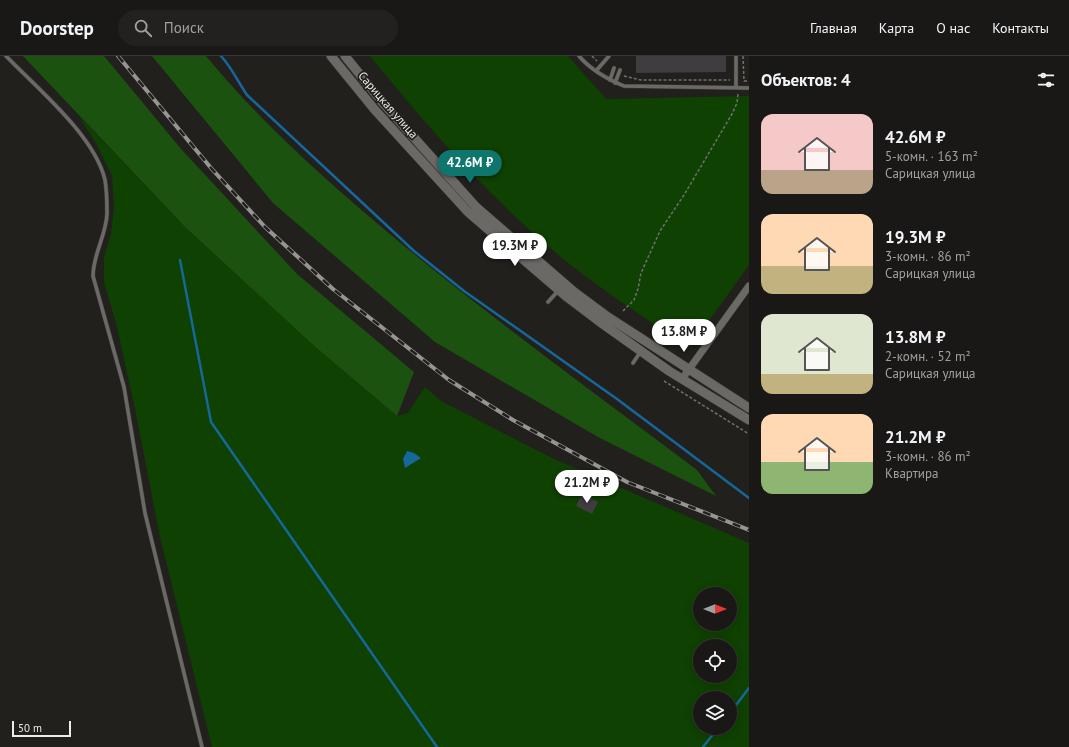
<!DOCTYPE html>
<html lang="ru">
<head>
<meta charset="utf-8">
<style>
  body { margin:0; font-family:"PT Sans",sans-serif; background:#22211f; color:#f1f3f6; height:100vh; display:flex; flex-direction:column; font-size:15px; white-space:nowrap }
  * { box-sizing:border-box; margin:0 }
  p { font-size:13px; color:#9fa0a1 }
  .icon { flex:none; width:22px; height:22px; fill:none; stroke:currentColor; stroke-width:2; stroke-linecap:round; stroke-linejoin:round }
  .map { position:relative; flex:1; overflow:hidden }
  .side { display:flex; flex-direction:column; background:#191816; width:320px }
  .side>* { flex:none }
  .needle { width:26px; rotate:90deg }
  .tools { position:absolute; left:693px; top:531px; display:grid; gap:8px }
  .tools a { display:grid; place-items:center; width:44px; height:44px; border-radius:50%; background:#191816; box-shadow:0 2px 10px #0003,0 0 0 1px #373735; font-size:20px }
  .scale { position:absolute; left:12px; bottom:10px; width:59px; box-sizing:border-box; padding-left:4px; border:2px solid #edecea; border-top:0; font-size:11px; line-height:14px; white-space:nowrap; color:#edecea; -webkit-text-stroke:3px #21201d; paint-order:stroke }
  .price { position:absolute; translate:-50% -34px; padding:0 9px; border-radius:14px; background:#fff; color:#222; font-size:13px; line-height:26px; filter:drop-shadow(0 1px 2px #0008) }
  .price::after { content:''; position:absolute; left:50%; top:24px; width:12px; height:9px; margin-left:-6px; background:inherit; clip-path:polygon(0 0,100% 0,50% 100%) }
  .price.active { background:#0f766e; color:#fff }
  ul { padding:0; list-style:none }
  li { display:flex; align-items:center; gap:12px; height:100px; padding:0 12px }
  li span { display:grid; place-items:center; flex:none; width:112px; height:80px; border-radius:12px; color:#555 }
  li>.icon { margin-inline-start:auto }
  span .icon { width:48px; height:48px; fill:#fffc; stroke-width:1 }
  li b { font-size:17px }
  h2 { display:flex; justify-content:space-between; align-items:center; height:48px; padding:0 12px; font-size:17px }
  header { display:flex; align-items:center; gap:24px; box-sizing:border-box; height:56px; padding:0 20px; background:#191816; border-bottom:1px solid #373735 }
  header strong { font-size:19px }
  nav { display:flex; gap:22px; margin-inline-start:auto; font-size:14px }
  .search { width:280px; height:36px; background:#22211f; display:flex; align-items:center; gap:10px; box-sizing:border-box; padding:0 14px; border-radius:22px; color:#9fa0a1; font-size:15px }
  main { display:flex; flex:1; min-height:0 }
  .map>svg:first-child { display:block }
  .green { fill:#0f4102; fill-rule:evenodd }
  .forest { fill:#1c520f }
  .water { fill:#16679c }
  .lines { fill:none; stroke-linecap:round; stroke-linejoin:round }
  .stream { stroke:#16679c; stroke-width:2.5 }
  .building { fill:#403c3f }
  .service-casing { stroke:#3d3b39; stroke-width:4.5 }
  .minor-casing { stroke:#3d3b39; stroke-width:8 }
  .tertiary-casing { stroke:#3d3b39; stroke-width:10 }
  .path { stroke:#71706e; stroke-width:1.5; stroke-dasharray:3 2; stroke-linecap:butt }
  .service { stroke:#6b6966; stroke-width:3.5 }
  .minor { stroke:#6b6966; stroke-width:7 }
  .tertiary { stroke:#6b6966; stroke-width:9 }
  .rail-casing { stroke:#969592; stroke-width:4 }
  .rail { stroke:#21201d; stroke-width:2.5; stroke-dasharray:8; stroke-linecap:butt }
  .labels { text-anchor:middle; stroke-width:3.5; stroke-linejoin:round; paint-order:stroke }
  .street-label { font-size:12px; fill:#edecea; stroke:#21201d }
</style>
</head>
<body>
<header>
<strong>Doorstep</strong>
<div class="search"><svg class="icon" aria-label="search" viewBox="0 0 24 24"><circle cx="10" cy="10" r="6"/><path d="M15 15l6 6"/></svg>Поиск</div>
<nav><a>Главная</a><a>Карта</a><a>О нас</a><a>Контакты</a></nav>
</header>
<main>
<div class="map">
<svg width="749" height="691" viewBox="0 0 749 691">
  <rect width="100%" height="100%" fill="#21201d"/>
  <!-- green -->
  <path class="green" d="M 370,0 L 568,0 L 606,43 L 749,40 L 749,209 L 690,291 C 648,264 606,237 567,206 C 493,146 430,74 370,0 Z
    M 79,60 L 185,171 L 313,289 L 397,360 L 408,357 L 425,331 L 441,345 L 552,402 L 749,487 L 749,691 L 212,691 L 160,481 L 136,358 L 117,271 L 104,226 L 104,201 L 111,178 L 114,150 L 112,120 L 97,89 ZM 700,538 L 730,538 L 730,568 L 700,568 ZM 700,590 L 730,590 L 730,620 L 700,620 ZM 700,642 L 730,642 L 730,672 L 700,672 Z"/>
  <!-- forest -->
  <path class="forest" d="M 23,0 L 104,0 L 182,94 L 297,218 L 414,316 L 397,360 L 313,289 L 185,171 Z
    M 152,0 L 206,0 C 262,68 329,127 397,184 C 494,264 596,338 697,414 L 716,440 L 598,381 L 435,286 L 273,147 Z"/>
  <!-- water -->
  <path class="water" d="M 407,395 L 414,397 L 421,402 L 405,412 L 403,403 Z"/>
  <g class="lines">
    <!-- stream -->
    <path class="stream" d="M 221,0 C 232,12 238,26 247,39 L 414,195 L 464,235 L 617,343 L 749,442
      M 180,204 L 211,366 L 437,691
      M 730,657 L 749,632
      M 703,691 L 718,672"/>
  </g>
  <!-- building -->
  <path class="building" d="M 636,0 L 726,0 L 726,16 L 636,17 Z
    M 582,438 L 598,446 L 592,458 L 576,450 Z"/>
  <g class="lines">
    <!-- service casing -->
    <g class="service-casing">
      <path id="service" d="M 6,0 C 37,32 95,80 105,124 C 107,135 107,146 107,158 C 106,180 93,198 93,220 L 124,331 L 145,457 L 202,691
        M 579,0 C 591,14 607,23 624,30 L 749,32
        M 736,0 L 736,32
        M 596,15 L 609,0
        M 610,24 L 614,12
        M 615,27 L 620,14
        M 548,246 L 558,235
        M 633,307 L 641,295"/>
    </g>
    <!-- minor casing -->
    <g class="minor-casing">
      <path id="minor" d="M 682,323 L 749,230"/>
    </g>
    <!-- tertiary casing -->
    <g class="tertiary-casing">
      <path id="tertiary" d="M 331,0 L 375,54 L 468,156 L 567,241 L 600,266 L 669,315 L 749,364
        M 345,0 L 383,47 L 476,151 L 573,235 L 608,261 L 749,352"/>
    </g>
    <!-- path -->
    <path class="path" d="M 592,0 L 597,5
      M 743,0 L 744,25 L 749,25
      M 624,20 L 641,24 L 730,24
      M 623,255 L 634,244 L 638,233 L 641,217 L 660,175 L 684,139 L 732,58 L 737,47 L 738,38
      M 664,325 L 749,378"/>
    <!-- service -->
    <use href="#service" class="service"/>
    <!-- minor -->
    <use href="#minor" class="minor"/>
    <!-- tertiary -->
    <use href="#tertiary" class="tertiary"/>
    <!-- rail casing -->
    <g class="rail-casing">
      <path id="rail" d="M 118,0 L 211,112 L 265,171 L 333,233 L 449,324 L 513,364 L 627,426 L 749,474"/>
    </g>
    <!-- rail -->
    <use href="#rail" class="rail"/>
  </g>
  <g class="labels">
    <!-- street labels -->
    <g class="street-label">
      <text transform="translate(388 49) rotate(49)" y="4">Сарицкая улица</text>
    </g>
  </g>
</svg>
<div class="tools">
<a><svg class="needle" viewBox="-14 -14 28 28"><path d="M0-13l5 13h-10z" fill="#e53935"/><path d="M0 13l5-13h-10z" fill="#9fa0a1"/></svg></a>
<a><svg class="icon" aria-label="locate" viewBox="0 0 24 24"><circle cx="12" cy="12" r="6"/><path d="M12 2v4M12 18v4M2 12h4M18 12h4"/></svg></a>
<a><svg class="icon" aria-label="layers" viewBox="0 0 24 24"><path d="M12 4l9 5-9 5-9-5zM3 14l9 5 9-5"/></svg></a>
</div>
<div class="scale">50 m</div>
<b class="price active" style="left:470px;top:128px">42.6M ₽</b>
<b class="price" style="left:515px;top:211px">19.3M ₽</b>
<b class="price" style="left:684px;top:297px">13.8M ₽</b>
<b class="price" style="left:587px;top:448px">21.2M ₽</b>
</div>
<section class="side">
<h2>Объектов: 4<svg class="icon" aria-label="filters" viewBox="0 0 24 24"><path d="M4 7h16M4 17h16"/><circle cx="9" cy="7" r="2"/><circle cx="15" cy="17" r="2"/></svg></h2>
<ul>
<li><span style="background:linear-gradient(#f6c9c9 70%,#b9a48a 0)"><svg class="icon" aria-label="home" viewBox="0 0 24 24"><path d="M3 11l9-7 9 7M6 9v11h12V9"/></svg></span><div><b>42.6M ₽</b><p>5-комн. · 163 m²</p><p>Сарицкая улица</p></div></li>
<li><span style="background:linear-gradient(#ffd9b3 65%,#c2b280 0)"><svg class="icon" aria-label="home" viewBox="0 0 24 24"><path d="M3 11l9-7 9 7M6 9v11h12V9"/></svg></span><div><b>19.3M ₽</b><p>3-комн. · 86 m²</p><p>Сарицкая улица</p></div></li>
<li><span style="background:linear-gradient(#dfe7d0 75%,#c2b280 0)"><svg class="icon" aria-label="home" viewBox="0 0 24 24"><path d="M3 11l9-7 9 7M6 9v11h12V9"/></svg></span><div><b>13.8M ₽</b><p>2-комн. · 52 m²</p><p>Сарицкая улица</p></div></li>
<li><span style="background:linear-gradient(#ffd9b3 60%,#8fb573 0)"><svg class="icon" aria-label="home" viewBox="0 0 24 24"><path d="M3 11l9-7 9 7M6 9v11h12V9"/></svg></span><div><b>21.2M ₽</b><p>3-комн. · 86 m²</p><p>Квартира</p></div></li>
</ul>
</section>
</main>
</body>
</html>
